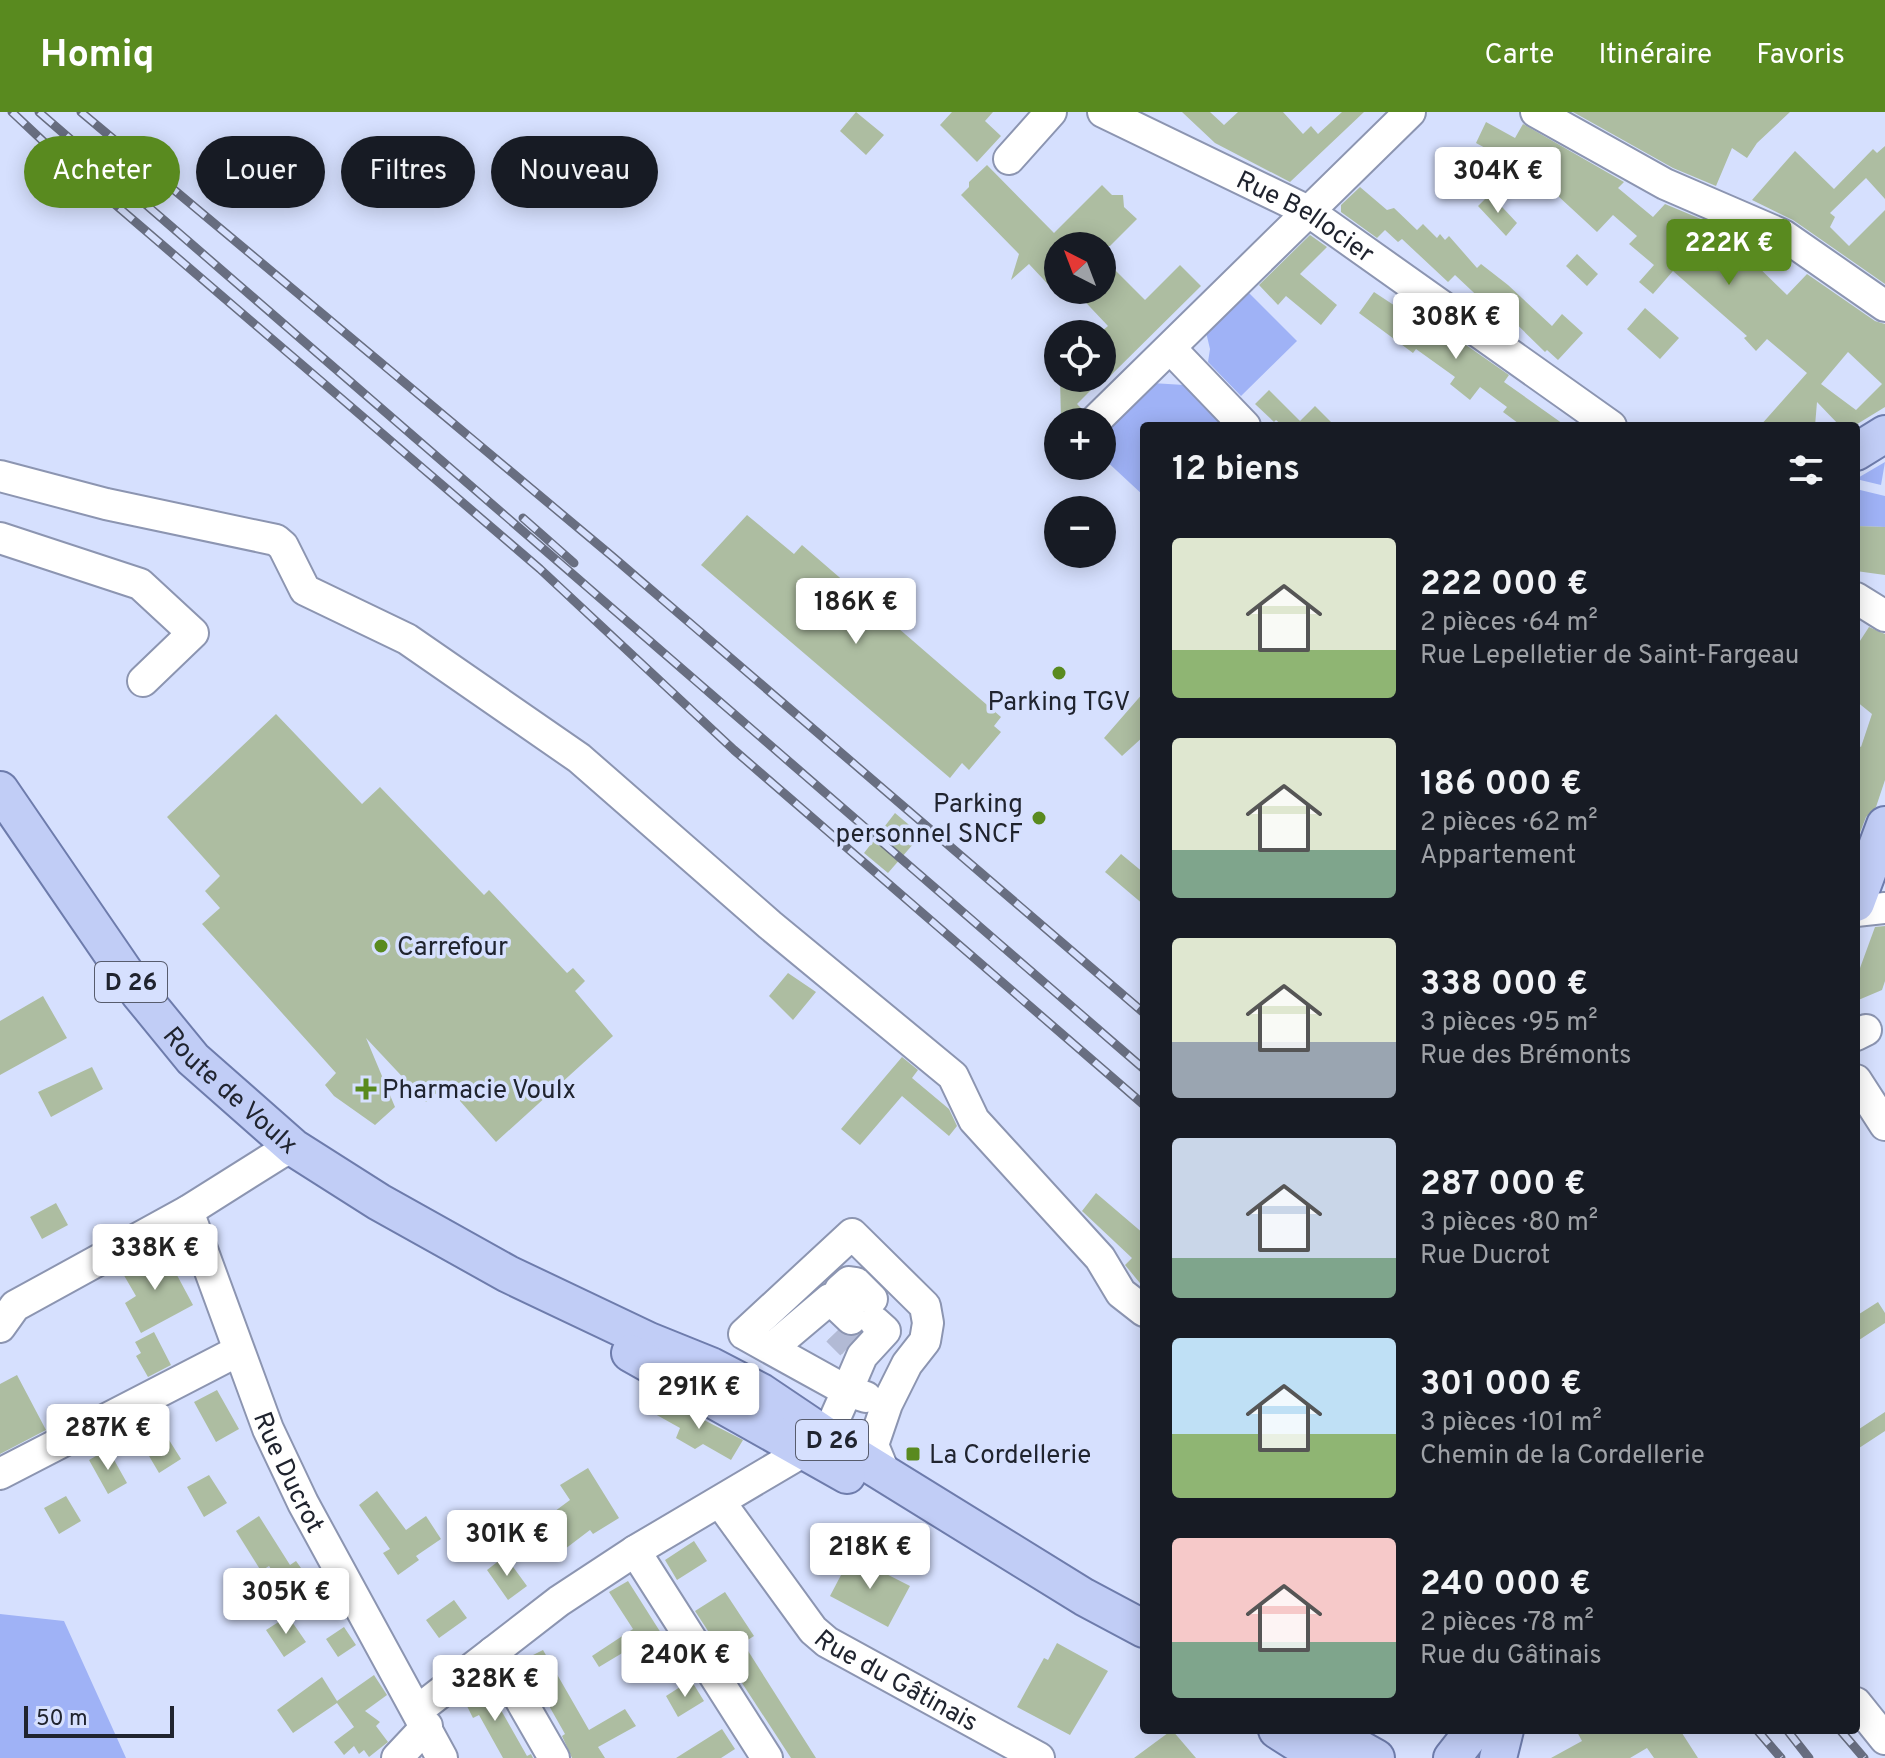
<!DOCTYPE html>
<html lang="fr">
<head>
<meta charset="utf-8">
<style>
  body { margin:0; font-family:Overpass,sans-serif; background:#242831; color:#f1f3f6; height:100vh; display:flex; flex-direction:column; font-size:30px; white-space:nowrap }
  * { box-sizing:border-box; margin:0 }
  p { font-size:26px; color:#9ea1a6 }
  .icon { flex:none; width:44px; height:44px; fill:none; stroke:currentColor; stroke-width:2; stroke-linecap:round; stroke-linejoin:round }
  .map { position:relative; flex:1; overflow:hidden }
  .drawer { position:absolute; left:1140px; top:310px; width:720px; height:1312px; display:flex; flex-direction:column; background:#171b24; border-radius:8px; box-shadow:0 4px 20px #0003 }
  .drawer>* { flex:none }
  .hud { position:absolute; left:24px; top:24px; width:760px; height:72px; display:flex; gap:16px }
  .needle { width:52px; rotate:318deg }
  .fabs { position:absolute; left:1044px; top:120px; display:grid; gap:16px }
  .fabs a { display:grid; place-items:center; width:72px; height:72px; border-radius:50%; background:#171b24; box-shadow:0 4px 20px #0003; font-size:40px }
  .scale { position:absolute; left:24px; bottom:20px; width:150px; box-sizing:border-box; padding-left:8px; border:4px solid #20242f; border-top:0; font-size:22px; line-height:28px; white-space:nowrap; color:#20242f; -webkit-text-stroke:6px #d6e0fe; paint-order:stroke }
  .price { position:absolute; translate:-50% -68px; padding:0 18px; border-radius:8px; background:#fff; color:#222; font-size:26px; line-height:52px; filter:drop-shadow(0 2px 4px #0008) }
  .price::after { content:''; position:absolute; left:50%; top:48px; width:24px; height:18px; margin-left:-12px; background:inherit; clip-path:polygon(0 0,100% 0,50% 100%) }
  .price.selected { background:#598a1f; color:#fff }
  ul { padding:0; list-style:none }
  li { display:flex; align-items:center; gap:24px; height:200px; padding:0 32px }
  li span { display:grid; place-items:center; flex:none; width:224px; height:160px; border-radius:8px; color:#555 }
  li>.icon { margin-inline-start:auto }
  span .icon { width:96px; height:96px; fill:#fffc; stroke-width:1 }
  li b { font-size:34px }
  h2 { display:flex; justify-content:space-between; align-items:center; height:96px; padding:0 32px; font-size:34px }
  .chip { padding:0 28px; border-radius:36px; background:#171b24; box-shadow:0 4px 20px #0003; font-size:28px; line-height:72px }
  .chip.selected { background:#598a1f; color:#fff }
  header { display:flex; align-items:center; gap:48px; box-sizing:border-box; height:112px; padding:0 40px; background:#598a1f; color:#fff }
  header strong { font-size:38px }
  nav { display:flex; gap:44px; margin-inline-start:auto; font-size:28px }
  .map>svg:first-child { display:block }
  .green { fill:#9fb2f6 }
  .building { fill:#adbda1; fill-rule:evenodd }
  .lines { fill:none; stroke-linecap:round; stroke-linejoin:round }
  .minor-tunnel { stroke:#b2bad5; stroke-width:30; stroke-dasharray:30 15; stroke-linecap:butt }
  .minor-casing { stroke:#8c95b1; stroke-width:34 }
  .major-casing { stroke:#6e7cac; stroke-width:40 }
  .minor { stroke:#fff; stroke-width:30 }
  .major { stroke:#c1cdf6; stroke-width:36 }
  .rail-casing { stroke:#686e81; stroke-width:9 }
  .rail { stroke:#d6e0fe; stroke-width:6; stroke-dasharray:18; stroke-linecap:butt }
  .poi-dot { fill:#598a1f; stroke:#d6e0fe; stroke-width:3 }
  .labels { text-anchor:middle; stroke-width:7; stroke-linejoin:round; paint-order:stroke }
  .shield { fill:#d6e0fe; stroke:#575c6d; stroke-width:2 }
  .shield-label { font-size:24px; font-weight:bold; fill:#20242f }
  .street-label { font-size:26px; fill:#20242f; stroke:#d6e0fe }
  .poi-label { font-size:26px; fill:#20242f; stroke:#d6e0fe; text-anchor:start }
</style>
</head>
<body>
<header>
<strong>Homiq</strong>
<nav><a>Carte</a><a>Itinéraire</a><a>Favoris</a></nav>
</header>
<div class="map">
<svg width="1885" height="1646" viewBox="0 0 1885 1646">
  <rect width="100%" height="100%" fill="#d6e0fe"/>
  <!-- green -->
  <path class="green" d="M 1246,178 L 1297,229 L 1241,284 L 1208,250 L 1210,237 L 1205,216 Z
    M 1152,271 L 1184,273 L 1219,310 L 1216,314 L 1144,314 L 1144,384 L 1102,345 L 1102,320 Z
    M 1885,350 L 1881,373 L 1856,367 Z
    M 1856,377 L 1885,384 L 1885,415 L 1856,414 Z
    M 0,1502 L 64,1509 L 126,1646 L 0,1646 Z"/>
  <!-- building -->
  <path class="building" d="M 856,0 L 884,23 L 866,43 L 840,19 Z
    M 952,0 L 993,0 L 985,9 L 1001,24 L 977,50 L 940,13 Z
    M 1182,0 L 1210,0 L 1224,13 L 1238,0 L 1283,0 L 1303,22 L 1311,14 L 1318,22 L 1342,0 L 1364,0 L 1290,70 L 1215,31 Z
    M 1573,0 L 1790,0 L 1757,31 L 1747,46 L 1732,36 L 1716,74 L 1673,56 Z
    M 1486,10 L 1515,26 L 1523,12 L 1624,70 L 1618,76 L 1653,105 L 1665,92 L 1708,110 L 1694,132 L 1700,137 L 1716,120 L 1742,146 L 1746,143 L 1787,183 L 1807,162 L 1875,209 L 1885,212 L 1885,295 L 1854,314 L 1840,314 L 1817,290 L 1815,314 L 1760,314 L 1807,261 L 1767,227 L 1756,239 L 1744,226 L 1747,224 L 1673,159 L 1653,182 L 1639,170 L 1654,153 L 1629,132 L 1637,124 L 1613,103 L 1597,120 L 1505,35 L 1500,44 L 1476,31 ZM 1848,240 L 1882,272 L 1856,298 L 1821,272 Z
    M 1885,34 L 1885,87 L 1866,66 L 1830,101 L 1835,105 L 1830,115 L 1849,134 L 1885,98 L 1885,172 L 1793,108 L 1752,88 L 1795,39 L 1834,77 L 1873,37 L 1877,41 Z
    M 987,53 L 1054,121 L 1102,73 L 1112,83 L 1123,83 L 1124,95 L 1137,107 L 1110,134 L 1058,134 L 1058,183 L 1029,152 L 1011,168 L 1019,142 L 961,83 L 969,75 L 969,70 Z
    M 1360,75 L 1387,98 L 1394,96 L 1417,118 L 1423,112 L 1437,126 L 1440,122 L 1445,128 L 1449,124 L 1477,156 L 1481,152 L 1508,173 L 1552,214 L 1562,202 L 1583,221 L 1558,248 L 1547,238 L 1545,240 L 1493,189 L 1488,194 L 1455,163 L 1448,170 L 1402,127 L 1398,130 L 1385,118 L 1377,126 L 1341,100 L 1341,93 Z
    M 1490,82 L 1517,111 L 1506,124 L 1478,94 Z
    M 1310,123 L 1327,135 L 1300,162 L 1337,193 L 1321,213 L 1286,184 L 1278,193 L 1259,173 Z
    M 1577,142 L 1598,162 L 1587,174 L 1566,154 Z
    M 1102,145 L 1145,188 L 1180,153 L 1201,174 L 1102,272 L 1102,267 L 1077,292 L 1082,297 L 1077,310 L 1066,310 L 1061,307 L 1060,266 L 1102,266 L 1102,219 L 1108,214 L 1074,178 L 1102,178 Z
    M 1374,180 L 1439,223 L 1443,217 L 1509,263 L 1504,270 L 1566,314 L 1522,314 L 1503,300 L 1507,295 L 1480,275 L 1470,288 L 1450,272 L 1455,265 L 1416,237 L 1413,241 L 1359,201 Z
    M 1645,196 L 1679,226 L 1660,247 L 1627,217 Z
    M 1269,278 L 1300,309 L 1315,294 L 1335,314 L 1283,314 L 1276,308 L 1274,310 L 1255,292 Z
    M 747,403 L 794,442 L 802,433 L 1001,605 L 994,614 L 1001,620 L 969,658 L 962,651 L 950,666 L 701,453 Z
    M 1856,414 L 1885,415 L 1885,463 L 1856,459 Z
    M 1869,515 L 1885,522 L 1885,668 L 1876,695 L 1866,705 L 1856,731 L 1856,632 L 1861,635 L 1872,602 L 1856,589 L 1856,535 Z
    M 1144,580 L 1144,624 L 1122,644 L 1104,626 Z
    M 276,602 L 362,692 L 380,675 L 484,783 L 489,778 L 567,861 L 573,856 L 585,869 L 575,879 L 613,924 L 496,1030 L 446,973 L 426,990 L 366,926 L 395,995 L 375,1013 L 334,984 L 325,973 L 336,961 L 202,812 L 220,796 L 205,779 L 220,764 L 167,705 Z
    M 895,701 L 921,723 L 888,761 L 864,741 Z
    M 1121,742 L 1144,761 L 1144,793 L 1105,760 Z
    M 1885,814 L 1885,869 L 1882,878 L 1856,889 L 1860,856 L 1875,815 Z
    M 788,861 L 816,880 L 793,908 L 769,884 Z
    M 43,884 L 67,926 L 0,963 L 0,909 Z
    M 902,945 L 918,958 L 912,966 L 949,997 L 957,1014 L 949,1024 L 902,984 L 860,1033 L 841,1017 Z
    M 92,955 L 103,977 L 51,1005 L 38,980 Z
    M 1096,1081 L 1144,1122 L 1144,1176 L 1125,1153 L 1132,1146 L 1082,1099 Z
    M 56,1091 L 68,1113 L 42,1127 L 30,1105 Z
    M 163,1137 L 193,1193 L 141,1221 L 125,1191 L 136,1184 L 122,1160 Z
    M 1878,1190 L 1885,1201 L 1885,1211 L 1856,1230 L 1856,1204 Z
    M 154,1220 L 171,1253 L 148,1265 L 136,1244 L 141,1241 L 135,1230 Z
    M 837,1220 L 856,1224 L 842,1242 L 828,1228 Z
    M 17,1263 L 46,1318 L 0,1342 L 0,1272 Z
    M 217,1278 L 239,1317 L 216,1330 L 194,1290 Z
    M 663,1287 L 743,1328 L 731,1348 L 703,1332 L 695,1337 L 676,1326 L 680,1316 L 655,1302 Z
    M 1885,1300 L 1885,1319 L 1856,1338 L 1856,1319 Z
    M 164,1320 L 181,1347 L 159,1361 L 142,1332 Z
    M 108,1337 L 127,1371 L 108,1382 L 89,1348 Z
    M 588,1356 L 619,1406 L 593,1422 L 590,1418 L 565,1437 L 543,1408 L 570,1388 L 560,1373 Z
    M 209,1363 L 227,1391 L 204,1405 L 187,1375 Z
    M 377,1379 L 406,1418 L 426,1404 L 441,1427 L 416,1444 L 419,1448 L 398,1463 L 383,1441 L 390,1437 L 359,1393 Z
    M 66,1384 L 81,1409 L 59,1422 L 44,1396 Z
    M 259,1404 L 290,1453 L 296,1449 L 311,1470 L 290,1484 L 269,1454 L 261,1459 L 236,1419 Z
    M 694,1429 L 707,1449 L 677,1468 L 665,1448 Z
    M 505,1444 L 527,1474 L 508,1488 L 487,1458 Z
    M 851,1444 L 910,1474 L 888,1515 L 830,1484 Z
    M 628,1469 L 673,1540 L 649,1556 L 634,1534 L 599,1555 L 592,1544 L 633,1517 L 609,1480 Z
    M 725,1480 L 754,1524 L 743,1531 L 816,1646 L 791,1646 L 695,1499 Z
    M 454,1488 L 467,1506 L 439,1526 L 426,1508 Z
    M 288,1504 L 306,1530 L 284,1545 L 266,1518 Z
    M 344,1515 L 356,1533 L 338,1545 L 326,1527 Z
    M 1057,1531 L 1108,1559 L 1070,1623 L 1017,1595 L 1044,1546 L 1048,1548 Z
    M 543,1538 L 589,1618 L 625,1597 L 636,1614 L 598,1635 L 605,1646 L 572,1646 L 562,1624 L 565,1622 L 523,1548 Z
    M 374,1563 L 387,1583 L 365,1599 L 380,1610 L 376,1614 L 388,1630 L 369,1645 L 364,1638 L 359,1642 L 354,1634 L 344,1643 L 334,1630 L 354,1615 L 337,1591 L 293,1621 L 277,1598 L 322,1565 L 337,1589 Z
    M 691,1568 L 704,1589 L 678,1605 L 666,1584 Z
    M 485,1570 L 527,1644 L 531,1642 L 533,1646 L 503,1646 L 479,1603 L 473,1606 L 466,1592 L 471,1590 L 468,1582 Z
    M 722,1617 L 735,1637 L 721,1646 L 676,1646 Z
    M 1172,1618 L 1196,1646 L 1134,1646 Z
    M 1576,1618 L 1680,1618 L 1698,1646 L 1654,1646 L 1647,1636 L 1630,1646 L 1551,1646 L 1582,1629 Z"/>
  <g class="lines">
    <!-- minor-tunnel -->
    <path class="minor-tunnel" d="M 837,1219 L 851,1233"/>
    <!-- minor casing -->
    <g class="minor-casing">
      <g id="minor">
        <path id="s1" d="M 1103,0 L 1308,99 L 1611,314"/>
        <path d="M 1536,0 L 1665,72 L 1783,123 L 1885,194"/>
        <path d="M 1009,47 L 1051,0"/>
        <path d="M 1171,237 L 1245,314"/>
        <path d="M 1094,310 L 1410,0"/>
        <path d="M 0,364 L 106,392 L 276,428 L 283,434 L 305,478 L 407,527 L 579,646 L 770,813 L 953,964 L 974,1008 L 1100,1146 L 1121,1181 L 1144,1199"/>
        <path d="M 0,426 L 140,472 L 193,521 L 143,569"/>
        <path d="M 1856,486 L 1885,504"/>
        <path d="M 1856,799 L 1885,796"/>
        <path d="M 1856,923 L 1866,918"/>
        <path d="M 1856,968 L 1885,1013"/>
        <path id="s2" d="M 188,1099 L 268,1317 L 303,1391 L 442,1646"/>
        <path d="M 840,1178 L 849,1170 L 856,1171 L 872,1187"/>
        <path d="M 0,1215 L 15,1194 L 188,1099 L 280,1041 L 294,1036"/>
        <path d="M 772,1236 L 830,1187 L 851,1207"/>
        <path d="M 866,1285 L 847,1279 L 862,1244 L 885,1219 L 875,1210"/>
        <path d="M 836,1343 L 827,1324 L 847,1279 L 744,1222 L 852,1122 L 925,1194 L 928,1211 L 925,1229 L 907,1252 L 887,1292 L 873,1333 L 885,1362"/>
        <path d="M 0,1362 L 238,1239"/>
        <path id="s3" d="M 720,1390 L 813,1518 L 827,1530 L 1039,1646"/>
        <path d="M 635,1439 L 767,1646"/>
        <path d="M 493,1540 L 554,1646"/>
        <path d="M 1856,1591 L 1885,1627"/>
        <path d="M 418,1598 L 559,1489 L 635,1439 L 804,1339"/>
        <path d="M 397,1646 L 427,1614"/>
      </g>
    </g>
    <!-- major casing -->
    <g class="major-casing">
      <g id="major">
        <path d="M 1856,340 L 1885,322"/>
        <path id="s4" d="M 0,678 L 139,881 L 193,947 L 294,1036 L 379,1090 L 508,1162 L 649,1229 L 711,1254 L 761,1280 L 859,1346 L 1084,1485 L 1144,1517"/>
        <path d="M 1856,791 L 1885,713"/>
        <path d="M 630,1241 L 847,1363"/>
        <path d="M 1277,1618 L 1321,1646"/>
        <path d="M 1326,1618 L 1376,1646"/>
        <path d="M 1452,1646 L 1474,1618"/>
        <path d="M 1498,1646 L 1505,1618"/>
      </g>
    </g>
    <!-- minor -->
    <use href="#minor" class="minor"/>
    <!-- major -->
    <use href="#major" class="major"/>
    <!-- rail casing -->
    <g class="rail-casing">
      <path id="rail" d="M 12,0 L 61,46 L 540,457 L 734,638 L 1144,993
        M 39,0 L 1144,957
        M 81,0 L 613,445 L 1144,901
        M 523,406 L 574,451
        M 1757,1618 L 1781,1646
        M 1787,1618 L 1809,1646
        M 1840,1618 L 1864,1646"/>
    </g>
    <!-- rail -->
    <use href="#rail" class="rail"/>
  </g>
  <!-- markers -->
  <g class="poi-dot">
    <circle cx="1059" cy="561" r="8"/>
    <circle cx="1039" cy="706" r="8"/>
    <circle cx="381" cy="834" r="8"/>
    <path d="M362 965h8v8h8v8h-8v8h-8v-8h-8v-8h8z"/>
    <rect x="905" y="1334" width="16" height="16" rx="4"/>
  </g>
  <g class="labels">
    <!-- shield labels -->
    <g class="shield">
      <rect x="95" y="850" width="72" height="40" rx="6"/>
      <rect x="796" y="1308" width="72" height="40" rx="6"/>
    </g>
    <g class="shield-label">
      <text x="131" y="878">D 26</text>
      <text x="832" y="1336">D 26</text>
    </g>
    <!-- street labels -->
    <g class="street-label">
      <text dy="9" stroke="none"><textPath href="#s1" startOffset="228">Rue Bellocier</textPath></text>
      <text dy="9" stroke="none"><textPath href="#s4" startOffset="380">Route de Voulx</textPath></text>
      <text dy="9" stroke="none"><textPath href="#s2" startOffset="280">Rue Ducrot</textPath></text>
      <text dy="9" stroke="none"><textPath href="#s3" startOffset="256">Rue du Gâtinais</textPath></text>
    </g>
    <!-- poi labels -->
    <g class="poi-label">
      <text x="1059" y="598" text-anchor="middle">Parking TGV</text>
      <text x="1023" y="700" text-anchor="end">Parking<tspan x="1023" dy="30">personnel SNCF</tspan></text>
      <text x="397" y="843">Carrefour</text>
      <text x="382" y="986">Pharmacie Voulx</text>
      <text x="929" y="1351">La Cordellerie</text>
    </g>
  </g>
</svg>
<div class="fabs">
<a><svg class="needle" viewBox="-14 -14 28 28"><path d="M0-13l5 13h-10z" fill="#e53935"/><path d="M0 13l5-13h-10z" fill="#9ea1a6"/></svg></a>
<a><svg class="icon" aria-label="locate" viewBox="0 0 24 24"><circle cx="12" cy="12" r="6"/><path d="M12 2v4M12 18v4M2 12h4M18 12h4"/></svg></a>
<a>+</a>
<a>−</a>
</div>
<div class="scale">50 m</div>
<b class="price" style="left:1498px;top:103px">304K €</b>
<b class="price selected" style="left:1729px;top:175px">222K €</b>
<b class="price" style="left:1456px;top:249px">308K €</b>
<b class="price" style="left:856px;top:534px">186K €</b>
<b class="price" style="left:155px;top:1180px">338K €</b>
<b class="price" style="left:699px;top:1319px">291K €</b>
<b class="price" style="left:108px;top:1360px">287K €</b>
<b class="price" style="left:507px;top:1466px">301K €</b>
<b class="price" style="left:870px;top:1479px">218K €</b>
<b class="price" style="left:286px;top:1524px">305K €</b>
<b class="price" style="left:685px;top:1587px">240K €</b>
<b class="price" style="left:495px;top:1611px">328K €</b>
<div class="hud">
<a class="chip selected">Acheter</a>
<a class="chip">Louer</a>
<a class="chip">Filtres</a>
<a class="chip">Nouveau</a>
</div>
<section class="drawer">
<h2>12 biens<svg class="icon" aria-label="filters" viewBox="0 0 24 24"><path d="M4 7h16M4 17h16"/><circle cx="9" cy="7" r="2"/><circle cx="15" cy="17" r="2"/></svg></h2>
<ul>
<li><span style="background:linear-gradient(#dfe7d0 70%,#8fb573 0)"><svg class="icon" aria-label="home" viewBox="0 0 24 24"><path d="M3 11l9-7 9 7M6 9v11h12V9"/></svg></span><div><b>222 000 €</b><p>2 pièces · 64 m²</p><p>Rue Lepelletier de Saint-Fargeau</p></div></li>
<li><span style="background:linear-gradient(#dfe7d0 70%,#7fa58c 0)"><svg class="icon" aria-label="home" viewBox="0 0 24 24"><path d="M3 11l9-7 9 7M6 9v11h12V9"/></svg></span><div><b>186 000 €</b><p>2 pièces · 62 m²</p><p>Appartement</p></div></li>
<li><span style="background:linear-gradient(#dfe7d0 65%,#9aa5b1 0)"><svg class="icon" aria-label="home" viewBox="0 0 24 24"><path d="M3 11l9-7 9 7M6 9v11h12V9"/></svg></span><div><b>338 000 €</b><p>3 pièces · 95 m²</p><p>Rue des Brémonts</p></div></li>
<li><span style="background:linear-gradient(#c9d6e8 75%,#7fa58c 0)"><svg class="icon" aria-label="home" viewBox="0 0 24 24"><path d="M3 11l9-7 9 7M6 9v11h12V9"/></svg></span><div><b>287 000 €</b><p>3 pièces · 80 m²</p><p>Rue Ducrot</p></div></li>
<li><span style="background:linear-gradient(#bfe0f5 60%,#8fb573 0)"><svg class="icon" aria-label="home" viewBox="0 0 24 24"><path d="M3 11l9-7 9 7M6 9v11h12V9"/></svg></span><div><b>301 000 €</b><p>3 pièces · 101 m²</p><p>Chemin de la Cordellerie</p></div></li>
<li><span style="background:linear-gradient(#f6c9c9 65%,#7fa58c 0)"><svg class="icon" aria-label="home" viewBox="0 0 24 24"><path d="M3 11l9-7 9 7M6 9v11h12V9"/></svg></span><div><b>240 000 €</b><p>2 pièces · 78 m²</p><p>Rue du Gâtinais</p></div></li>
</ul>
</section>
</div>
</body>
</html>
